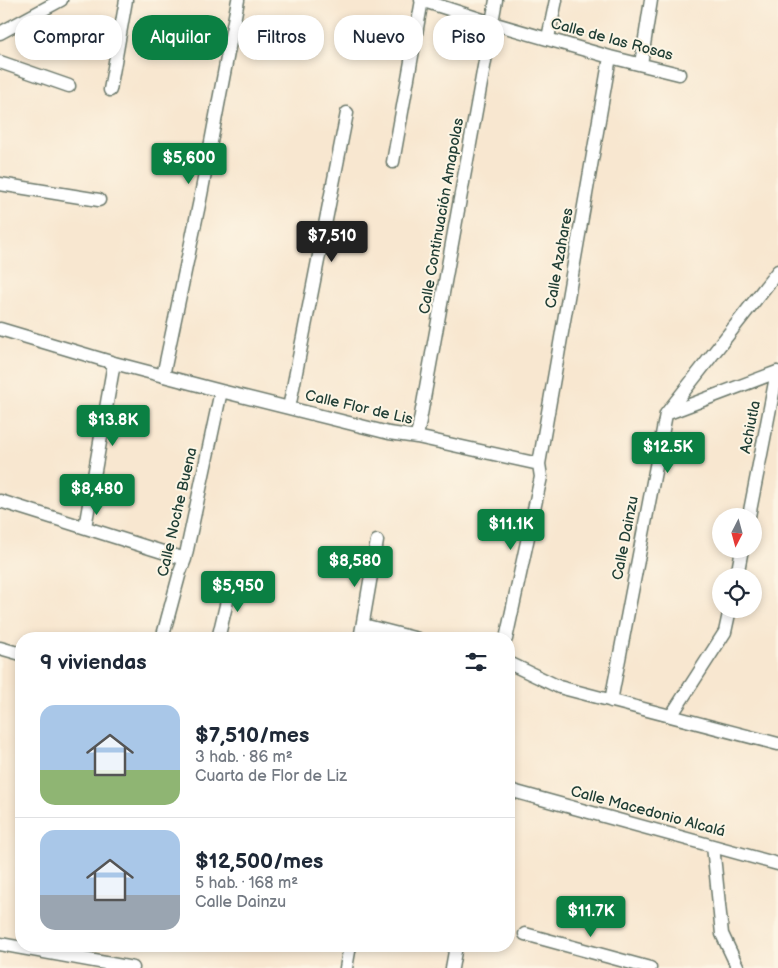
<!DOCTYPE html>
<html lang="es">
<head>
<meta charset="utf-8">
<style>
  body { margin:0; font-family:"Balsamiq Sans",sans-serif; background:#f2f2f3; color:#1f2937; height:100vh; display:flex; flex-direction:column; font-size:19px; white-space:nowrap }
  * { box-sizing:border-box; margin:0 }
  p { font-size:16px; color:#747a83 }
  .icon { flex:none; width:28px; height:28px; fill:none; stroke:currentColor; stroke-width:2; stroke-linecap:round; stroke-linejoin:round }
  .map { position:relative; flex:1; overflow:hidden }
  .sheet { position:absolute; left:15px; top:632px; width:500px; height:320px; display:flex; flex-direction:column; background:#fff; border-radius:20px; box-shadow:0 2px 8px #0003 }
  .sheet>* { flex:none }
  .top-card { position:absolute; left:15px; top:15px; width:500px; height:45px; display:flex; gap:10px }
  .needle { width:32px; rotate:186deg }
  .buttons { position:absolute; left:712px; top:508px; display:grid; gap:10px }
  .buttons a { display:grid; place-items:center; width:50px; height:50px; border-radius:50%; background:#fff; box-shadow:0 2px 8px #0003; font-size:25px }
  .price { position:absolute; translate:-50% -42px; padding:0 11px; border-radius:5px; background:#0b8043; color:#fff; font-size:16px; line-height:32px; filter:drop-shadow(0 1px 2px #0008) }
  .price::after { content:''; position:absolute; left:50%; top:30px; width:15px; height:11px; margin-left:-8px; background:inherit; clip-path:polygon(0 0,100% 0,50% 100%) }
  .price.selected { background:#222; color:#fff }
  ul { padding:0; list-style:none }
  li { display:flex; align-items:center; gap:15px; height:125px; padding:0 25px }
  li+li { border-top:1px solid #e0e1e3 }
  li span { display:grid; place-items:center; flex:none; width:140px; height:100px; border-radius:15px; color:#555 }
  li>.icon { margin-inline-start:auto }
  span .icon { width:60px; height:60px; fill:#fffc; stroke-width:1 }
  li b { font-size:21px }
  h2 { display:flex; justify-content:space-between; align-items:center; height:60px; padding:0 25px; font-size:21px }
  .tag { padding:0 18px; border-radius:20px; background:#fff; box-shadow:0 2px 8px #0003; font-size:18px; line-height:45px }
  .tag.selected { background:#0b8043; color:#fff }
  .map>svg:first-child { display:block }
  .lines { fill:none; stroke-linecap:round; stroke-linejoin:round }
  .street-casing { stroke:#6b786b; stroke-width:15 }
  .street { stroke:#fff; stroke-width:12 }
  .labels { text-anchor:middle; stroke-width:4; stroke-linejoin:round; paint-order:stroke }
  .street-label { font-size:15px; fill:#1f3d34; stroke:#fcf5e5 }
</style>
</head>
<body>
<div class="map">
<svg width="778" height="968" viewBox="0 0 778 968">
  <rect width="100%" height="100%" fill="#fcf5e5"/>
  <filter id="ink" filterUnits="userSpaceOnUse"><feTurbulence type="fractalNoise" baseFrequency=".02" numOctaves="2"/><feDisplacementMap in="SourceGraphic" scale="10" xChannelSelector="R" yChannelSelector="G"/><feConvolveMatrix kernelMatrix="1 2 1 2 8 2 1 2 1" color-interpolation-filters="sRGB"/></filter>
  <filter id="wash" filterUnits="userSpaceOnUse"><feTurbulence type="fractalNoise" baseFrequency=".0096" numOctaves="4" result="noise"/><feDisplacementMap in="SourceGraphic" scale="20" xChannelSelector="R" yChannelSelector="G"/><feGaussianBlur stdDeviation="1.12" result="paint"/><feColorMatrix in="noise" values="0 0 0 0 0 0 0 0 0 0 0 0 0 0 0 0 0 1.4 0 .05"/><feComposite in="paint" operator="in"/></filter>
  <g filter="url(#wash)">
    <rect width="100%" height="100%" fill="#f8e7d0"/>
  </g>
  <g filter="url(#ink)">
    <g class="lines">
      <!-- street casing -->
      <g class="street-casing">
        <path id="street" d="M 421,0 L 492,23 L 610,57 L 679,74
          M 0,33 L 61,0
          M 548,38 L 556,0
          M 0,62 L 69,86
          M 641,64 L 651,0
          M 110,90 L 126,0
          M 393,162 L 422,0
          M 0,184 L 99,200
          M 0,329 L 114,363 L 221,391 L 389,433 L 417,437 L 539,464
          M 163,376 L 200,200 L 238,0
          M 289,408 L 347,113
          M 666,414 L 777,372
          M 417,437 L 496,0
          M 0,501 L 185,559
          M 749,516 L 777,372
          M 85,527 L 114,363
          M 737,576 L 742,549
          M 363,625 L 418,639
          M 162,639 L 180,572 L 185,559 L 221,391
          M 218,639 L 232,580
          M 360,639 L 377,541
          M 506,639 L 541,477 L 539,464 L 610,57
          M 0,648 L 21,654
          M 509,663 L 559,687 L 778,744
          M 611,701 L 666,414 L 778,271
          M 671,716 L 725,632 L 730,609
          M 509,790 L 778,864
          M 713,846 L 722,934 L 738,968
          M 525,934 L 650,968
          M 0,944 L 133,968
          M 346,968 L 350,946
          M 452,968 L 456,946"/>
      </g>
      <!-- street -->
      <use href="#street" class="street"/>
    </g>
  </g>
  <g class="labels">
    <!-- street labels -->
    <g class="street-label">
      <text transform="translate(612 39) rotate(15)" y="5">Calle de las Rosas</text>
      <text transform="translate(441 216) rotate(-80)" y="5">Calle Continuación Amapolas</text>
      <text transform="translate(559 258) rotate(-80)" y="5">Calle Azahares</text>
      <text transform="translate(359 407) rotate(13)" y="5">Calle Flor de Lis</text>
      <text transform="translate(750 427) rotate(-79)" y="5">Achiutla</text>
      <text transform="translate(177 512) rotate(-77)" y="5">Calle Noche Buena</text>
      <text transform="translate(625 538) rotate(-79)" y="5">Calle Dainzu</text>
      <text transform="translate(648 811) rotate(15)" y="5">Calle Macedonio Alcalá</text>
    </g>
  </g>
</svg>
<div class="buttons">
<a><svg class="needle" viewBox="-14 -14 28 28"><path d="M0-13l5 13h-10z" fill="#e53935"/><path d="M0 13l5-13h-10z" fill="#747a83"/></svg></a>
<a><svg class="icon" aria-label="locate" viewBox="0 0 24 24"><circle cx="12" cy="12" r="6"/><path d="M12 2v4M12 18v4M2 12h4M18 12h4"/></svg></a>
</div>
<b class="price" style="left:189px;top:185px">$5,600</b>
<b class="price selected" style="left:332px;top:263px">$7,510</b>
<b class="price" style="left:113px;top:447px">$13.8K</b>
<b class="price" style="left:668px;top:474px">$12.5K</b>
<b class="price" style="left:97px;top:516px">$8,480</b>
<b class="price" style="left:511px;top:551px">$11.1K</b>
<b class="price" style="left:355px;top:588px">$8,580</b>
<b class="price" style="left:238px;top:613px">$5,950</b>
<b class="price" style="left:591px;top:938px">$11.7K</b>
<div class="top-card">
<a class="tag">Comprar</a>
<a class="tag selected">Alquilar</a>
<a class="tag">Filtros</a>
<a class="tag">Nuevo</a>
<a class="tag">Piso</a>
</div>
<section class="sheet">
<h2>9 viviendas<svg class="icon" aria-label="filters" viewBox="0 0 24 24"><path d="M4 7h16M4 17h16"/><circle cx="9" cy="7" r="2"/><circle cx="15" cy="17" r="2"/></svg></h2>
<ul>
<li><span style="background:linear-gradient(#a9c7e8 65%,#8fb573 0)"><svg class="icon" aria-label="home" viewBox="0 0 24 24"><path d="M3 11l9-7 9 7M6 9v11h12V9"/></svg></span><div><b>$7,510/mes</b><p>3 hab. · 86 m²</p><p>Cuarta de Flor de Liz</p></div></li>
<li><span style="background:linear-gradient(#a9c7e8 65%,#9aa5b1 0)"><svg class="icon" aria-label="home" viewBox="0 0 24 24"><path d="M3 11l9-7 9 7M6 9v11h12V9"/></svg></span><div><b>$12,500/mes</b><p>5 hab. · 168 m²</p><p>Calle Dainzu</p></div></li>
</ul>
</section>
</div>
</body>
</html>
